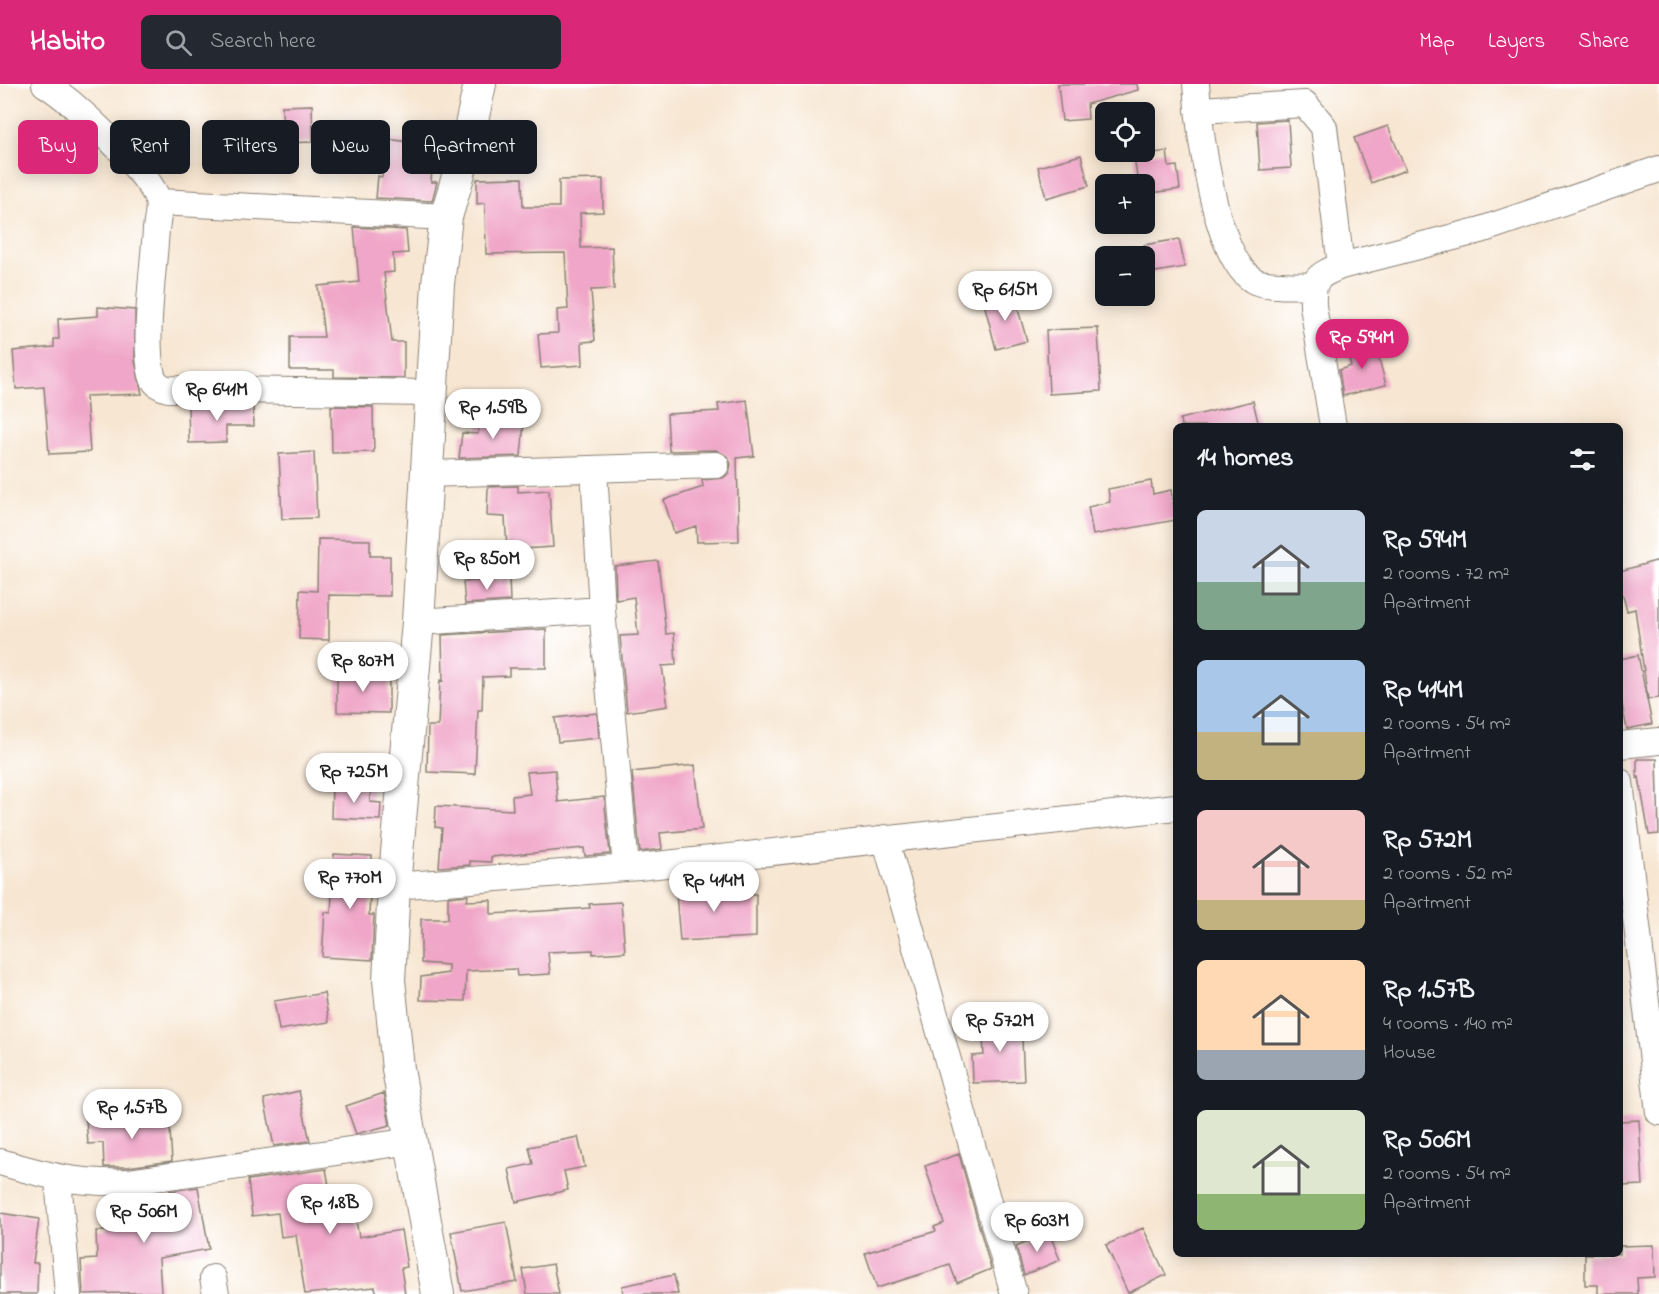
<!DOCTYPE html>
<html lang="en">
<head>
<meta charset="utf-8">
<style>
  body { margin:0; font-family:"Indie Flower",sans-serif; background:#242831; color:#f1f3f6; height:100vh; display:flex; flex-direction:column; font-size:22px; white-space:nowrap }
  * { box-sizing:border-box; margin:0 }
  p { font-size:20px; color:#9ea1a6 }
  .icon { flex:none; width:33px; height:33px; fill:none; stroke:currentColor; stroke-width:2; stroke-linecap:round; stroke-linejoin:round }
  .map { position:relative; flex:1; overflow:hidden }
  .sheet { position:absolute; left:1173px; top:339px; width:450px; height:834px; display:flex; flex-direction:column; background:#171b24; border-radius:9px; box-shadow:0 3px 15px #0003 }
  .sheet>* { flex:none }
  .hud { position:absolute; left:18px; top:36px; width:570px; height:54px; display:flex; gap:12px }
  .controls { position:absolute; left:1095px; top:18px; display:grid; gap:12px }
  .controls a { display:grid; place-items:center; width:60px; height:60px; border-radius:9px; background:#171b24; box-shadow:0 3px 15px #0003; font-size:30px }
  .price { position:absolute; translate:-50% -51px; padding:0 14px; border-radius:21px; background:#fff; color:#222; font-size:20px; line-height:39px; filter:drop-shadow(0 2px 3px #0008) }
  .price::after { content:''; position:absolute; left:50%; top:36px; width:18px; height:14px; margin-left:-9px; background:inherit; clip-path:polygon(0 0,100% 0,50% 100%) }
  .price.selected { background:#db2777; color:#fff }
  ul { padding:0; list-style:none }
  li { display:flex; align-items:center; gap:18px; height:150px; padding:0 24px }
  li span { display:grid; place-items:center; flex:none; width:168px; height:120px; border-radius:9px; color:#555 }
  li>.icon { margin-inline-start:auto }
  span .icon { width:72px; height:72px; fill:#fffc; stroke-width:1 }
  li b { font-size:26px }
  h2 { display:flex; justify-content:space-between; align-items:center; height:72px; padding:0 24px; font-size:26px }
  .chip { padding:0 21px; border-radius:9px; background:#171b24; box-shadow:0 3px 15px #0003; font-size:21px; line-height:54px }
  .chip.selected { background:#db2777; color:#fff }
  header { display:flex; align-items:center; gap:36px; box-sizing:border-box; height:84px; padding:0 30px; background:#db2777; color:#fff }
  header strong { font-size:28px }
  nav { display:flex; gap:33px; margin-inline-start:auto; font-size:21px }
  .search { width:420px; height:54px; background:#242831; display:flex; align-items:center; gap:15px; box-sizing:border-box; padding:0 21px; border-radius:9px; color:#9ea1a6; font-size:22px }
  .map>svg:first-child { display:block }
  .building { fill:#f0a6c8 }
  .lines { fill:none; stroke-linecap:round; stroke-linejoin:round }
  .minor-casing { stroke:#8a8176; stroke-width:28 }
  .tertiary-casing { stroke:#8a8176; stroke-width:34 }
  .minor { stroke:#fff; stroke-width:26 }
  .tertiary { stroke:#fff; stroke-width:32 }
</style>
</head>
<body>
<header>
<strong>Habito</strong>
<div class="search"><svg class="icon" aria-label="search" viewBox="0 0 24 24"><circle cx="10" cy="10" r="6"/><path d="M15 15l6 6"/></svg>Search here</div>
<nav><a>Map</a><a>Layers</a><a>Share</a></nav>
</header>
<div class="map">
<svg width="1659" height="1210" viewBox="0 0 1659 1210">
  <rect width="100%" height="100%" fill="#fff"/>
  <filter id="ink" filterUnits="userSpaceOnUse"><feTurbulence type="fractalNoise" baseFrequency=".0167" numOctaves="2"/><feDisplacementMap in="SourceGraphic" scale="12" xChannelSelector="R" yChannelSelector="G"/><feConvolveMatrix kernelMatrix="1 2 1 2 8 2 1 2 1" color-interpolation-filters="sRGB"/></filter>
  <filter id="wash" filterUnits="userSpaceOnUse"><feTurbulence type="fractalNoise" baseFrequency=".008" numOctaves="4" result="noise"/><feDisplacementMap in="SourceGraphic" scale="24" xChannelSelector="R" yChannelSelector="G"/><feGaussianBlur stdDeviation="1.35" result="paint"/><feColorMatrix in="noise" values="0 0 0 0 0 0 0 0 0 0 0 0 0 0 0 0 0 1.4 0 .05"/><feComposite in="paint" operator="in"/></filter>
  <g filter="url(#wash)">
    <rect width="100%" height="100%" fill="#f7e6d1"/>
    <g id="blocks">
      <!-- building -->
      <path class="building" d="M 1058,0 L 1137,0 L 1138,6 L 1087,20 L 1088,35 L 1062,37 Z
        M 312,21 L 313,58 L 283,59 L 282,22 Z
        M 1288,36 L 1291,84 L 1260,86 L 1257,38 Z
        M 1388,42 L 1406,86 L 1371,99 L 1354,54 Z
        M 386,55 L 434,61 L 431,98 L 437,98 L 432,117 L 376,114 L 378,92 L 382,93 Z
        M 1167,67 L 1169,83 L 1177,82 L 1180,105 L 1144,110 L 1144,100 L 1138,100 L 1134,72 Z
        M 1081,71 L 1089,102 L 1046,114 L 1038,83 Z
        M 522,94 L 523,123 L 559,123 L 559,96 L 603,95 L 603,128 L 580,129 L 581,164 L 612,163 L 614,205 L 591,206 L 595,257 L 582,258 L 583,281 L 541,284 L 538,250 L 558,249 L 557,226 L 568,225 L 565,169 L 486,170 L 485,119 L 477,120 L 477,95 Z
        M 354,143 L 406,146 L 408,169 L 393,170 L 394,188 L 384,189 L 392,258 L 404,258 L 404,294 L 334,293 L 334,286 L 290,286 L 290,253 L 324,253 L 318,202 L 359,198 Z
        M 1179,155 L 1185,183 L 1144,190 L 1144,161 Z
        M 1014,211 L 1027,257 L 996,265 L 984,219 Z
        M 98,223 L 135,226 L 135,277 L 142,310 L 86,312 L 90,368 L 49,370 L 44,303 L 16,305 L 13,267 L 54,263 L 54,255 L 59,255 L 58,235 L 98,232 Z
        M 1098,244 L 1101,307 L 1049,310 L 1046,246 Z
        M 1374,256 L 1386,301 L 1343,312 L 1339,286 L 1351,282 L 1346,264 Z
        M 747,316 L 754,372 L 737,374 L 739,457 L 697,458 L 696,442 L 674,449 L 664,416 L 703,403 L 702,396 L 723,394 L 729,389 L 731,380 L 728,373 L 716,366 L 669,367 L 667,330 L 719,327 L 718,320 Z
        M 1253,317 L 1259,342 L 1181,342 L 1180,335 Z
        M 253,321 L 254,342 L 226,342 L 226,358 L 189,359 L 188,322 Z
        M 331,322 L 373,323 L 374,368 L 332,369 Z
        M 479,334 L 524,338 L 521,372 L 459,374 L 462,349 L 478,350 Z
        M 314,368 L 317,434 L 282,435 L 279,370 Z
        M 1151,397 L 1153,410 L 1171,406 L 1176,436 L 1093,451 L 1088,423 L 1110,418 L 1108,405 Z
        M 518,402 L 518,408 L 549,406 L 553,463 L 507,466 L 505,433 L 487,432 L 488,403 Z
        M 318,455 L 370,456 L 370,472 L 390,472 L 390,512 L 329,511 L 329,556 L 299,555 L 300,506 L 317,507 Z
        M 1659,476 L 1659,614 L 1648,615 L 1635,525 L 1627,527 L 1620,501 L 1620,487 Z
        M 658,477 L 666,550 L 674,549 L 676,581 L 662,582 L 668,622 L 627,628 L 620,552 L 638,551 L 634,513 L 616,516 L 615,482 Z
        M 509,494 L 510,517 L 465,520 L 463,498 Z
        M 546,545 L 546,584 L 509,584 L 509,592 L 483,593 L 482,626 L 478,626 L 475,690 L 427,688 L 428,642 L 438,642 L 440,596 L 443,597 L 442,551 Z
        M 1638,571 L 1652,640 L 1627,645 L 1620,611 L 1620,575 Z
        M 337,590 L 389,590 L 389,629 L 337,628 Z
        M 597,629 L 599,654 L 558,658 L 555,634 Z
        M 1637,675 L 1657,675 L 1659,750 L 1649,751 L 1639,693 L 1637,694 Z
        M 695,681 L 702,745 L 660,749 L 662,765 L 640,768 L 632,688 Z
        M 555,686 L 558,718 L 604,713 L 610,770 L 585,772 L 584,764 L 491,773 L 491,778 L 470,777 L 470,781 L 439,783 L 442,744 L 435,743 L 436,722 L 513,726 L 512,712 L 530,710 L 527,688 Z
        M 332,702 L 371,704 L 370,718 L 381,719 L 380,736 L 331,734 Z
        M 334,770 L 372,772 L 369,831 L 374,831 L 372,876 L 322,873 L 325,828 L 331,829 Z
        M 705,794 L 707,810 L 756,810 L 756,853 L 680,857 L 675,797 Z
        M 468,811 L 467,817 L 491,816 L 491,830 L 590,824 L 589,820 L 621,818 L 625,868 L 593,870 L 593,866 L 548,868 L 550,890 L 517,892 L 516,885 L 466,887 L 465,917 L 420,916 L 421,893 L 448,889 L 448,881 L 421,879 L 421,835 L 448,835 L 448,813 Z
        M 324,909 L 329,938 L 279,946 L 274,917 Z
        M 1021,935 L 1024,997 L 973,999 L 972,972 L 984,971 L 982,937 Z
        M 299,1007 L 310,1057 L 274,1062 L 264,1015 Z
        M 384,1009 L 390,1041 L 356,1050 L 346,1022 Z
        M 169,1031 L 172,1077 L 127,1083 L 104,1083 L 103,1059 L 88,1060 L 86,1036 Z
        M 1639,1036 L 1643,1101 L 1620,1102 L 1620,1037 Z
        M 578,1053 L 585,1083 L 564,1087 L 568,1106 L 516,1118 L 509,1085 L 533,1080 L 529,1063 Z
        M 959,1070 L 991,1185 L 957,1199 L 950,1181 L 877,1204 L 865,1169 L 936,1147 L 934,1143 L 944,1139 L 925,1082 Z
        M 326,1085 L 331,1113 L 351,1110 L 359,1153 L 401,1146 L 407,1183 L 401,1184 L 405,1210 L 377,1210 L 375,1203 L 305,1210 L 296,1151 L 281,1153 L 278,1129 L 252,1132 L 248,1096 Z
        M 198,1103 L 209,1165 L 159,1174 L 161,1208 L 83,1210 L 81,1176 L 97,1175 L 96,1147 L 107,1147 L 106,1124 L 172,1119 L 170,1107 Z
        M 0,1129 L 39,1135 L 33,1179 L 38,1179 L 37,1210 L 0,1210 Z
        M 506,1138 L 517,1198 L 462,1207 L 451,1148 Z
        M 1143,1144 L 1166,1191 L 1128,1209 L 1106,1161 Z
        M 1049,1148 L 1060,1176 L 1024,1191 L 1016,1162 Z
        M 1654,1161 L 1655,1193 L 1637,1194 L 1638,1210 L 1598,1210 L 1598,1201 L 1585,1201 L 1585,1170 L 1620,1170 L 1620,1162 Z
        M 553,1180 L 559,1210 L 527,1210 L 523,1185 Z
        M 674,1191 L 678,1210 L 623,1210 L 622,1202 Z"/>
    </g>
  </g>
  <g filter="url(#ink)">
    <use href="#blocks" fill-opacity="0" stroke="#8a8176" stroke-width="1.5"/>
    <g class="lines">
      <!-- minor casing -->
      <g class="minor-casing">
        <path id="minor" d="M 45,0 C 70,14 152,91 158,117 C 160,125 157,137 156,145 C 154,182 143,257 152,291 C 154,299 160,303 168,305 L 431,309
          M 1196,0 C 1199,44 1214,172 1253,196 C 1263,203 1299,201 1312,202
          M 1198,26 L 1305,20 L 1324,43 L 1341,182
          M 159,118 L 446,133
          M 1333,342 L 1313,222 C 1312,195 1316,192 1341,182 L 1481,146 L 1659,85
          M 594,385 L 602,526 L 626,783
          M 427,390 L 716,381
          M 418,538 L 602,526
          M 1620,661 L 1659,657
          M 1620,698 L 1659,1028
          M 885,754 L 1014,1210
          M 394,802 L 639,783 L 1176,723
          M 0,1078 C 48,1092 78,1100 128,1098 L 412,1057
          M 58,1095 L 68,1210
          M 213,1194 L 216,1210"/>
      </g>
      <!-- tertiary casing -->
      <g class="tertiary-casing">
        <path id="tertiary" d="M 438,1210 L 398,985 L 389,896 L 394,802 L 418,538 L 438,200 L 446,133 L 465,69 L 480,0"/>
      </g>
      <!-- minor -->
      <use href="#minor" class="minor"/>
      <!-- tertiary -->
      <use href="#tertiary" class="tertiary"/>
    </g>
  </g>
</svg>
<div class="controls">
<a><svg class="icon" aria-label="locate" viewBox="0 0 24 24"><circle cx="12" cy="12" r="6"/><path d="M12 2v4M12 18v4M2 12h4M18 12h4"/></svg></a>
<a>+</a>
<a>−</a>
</div>
<b class="price" style="left:1005px;top:238px">Rp 615M</b>
<b class="price selected" style="left:1362px;top:286px">Rp 594M</b>
<b class="price" style="left:217px;top:338px">Rp 641M</b>
<b class="price" style="left:493px;top:356px">Rp 1.59B</b>
<b class="price" style="left:487px;top:507px">Rp 850M</b>
<b class="price" style="left:363px;top:609px">Rp 807M</b>
<b class="price" style="left:354px;top:720px">Rp 725M</b>
<b class="price" style="left:350px;top:826px">Rp 770M</b>
<b class="price" style="left:714px;top:829px">Rp 414M</b>
<b class="price" style="left:1000px;top:969px">Rp 572M</b>
<b class="price" style="left:132px;top:1056px">Rp 1.57B</b>
<b class="price" style="left:330px;top:1151px">Rp 1.8B</b>
<b class="price" style="left:144px;top:1160px">Rp 506M</b>
<b class="price" style="left:1037px;top:1169px">Rp 603M</b>
<div class="hud">
<a class="chip selected">Buy</a>
<a class="chip">Rent</a>
<a class="chip">Filters</a>
<a class="chip">New</a>
<a class="chip">Apartment</a>
</div>
<section class="sheet">
<h2>14 homes<svg class="icon" aria-label="filters" viewBox="0 0 24 24"><path d="M4 7h16M4 17h16"/><circle cx="9" cy="7" r="2"/><circle cx="15" cy="17" r="2"/></svg></h2>
<ul>
<li><span style="background:linear-gradient(#c9d6e8 60%,#7fa58c 0)"><svg class="icon" aria-label="home" viewBox="0 0 24 24"><path d="M3 11l9-7 9 7M6 9v11h12V9"/></svg></span><div><b>Rp 594M</b><p>2 rooms · 72 m²</p><p>Apartment</p></div></li>
<li><span style="background:linear-gradient(#a9c7e8 60%,#c2b280 0)"><svg class="icon" aria-label="home" viewBox="0 0 24 24"><path d="M3 11l9-7 9 7M6 9v11h12V9"/></svg></span><div><b>Rp 414M</b><p>2 rooms · 54 m²</p><p>Apartment</p></div></li>
<li><span style="background:linear-gradient(#f6c9c9 75%,#c2b280 0)"><svg class="icon" aria-label="home" viewBox="0 0 24 24"><path d="M3 11l9-7 9 7M6 9v11h12V9"/></svg></span><div><b>Rp 572M</b><p>2 rooms · 52 m²</p><p>Apartment</p></div></li>
<li><span style="background:linear-gradient(#ffd9b3 75%,#9aa5b1 0)"><svg class="icon" aria-label="home" viewBox="0 0 24 24"><path d="M3 11l9-7 9 7M6 9v11h12V9"/></svg></span><div><b>Rp 1.57B</b><p>4 rooms · 140 m²</p><p>House</p></div></li>
<li><span style="background:linear-gradient(#dfe7d0 70%,#8fb573 0)"><svg class="icon" aria-label="home" viewBox="0 0 24 24"><path d="M3 11l9-7 9 7M6 9v11h12V9"/></svg></span><div><b>Rp 506M</b><p>2 rooms · 54 m²</p><p>Apartment</p></div></li>
</ul>
</section>
</div>
</body>
</html>
